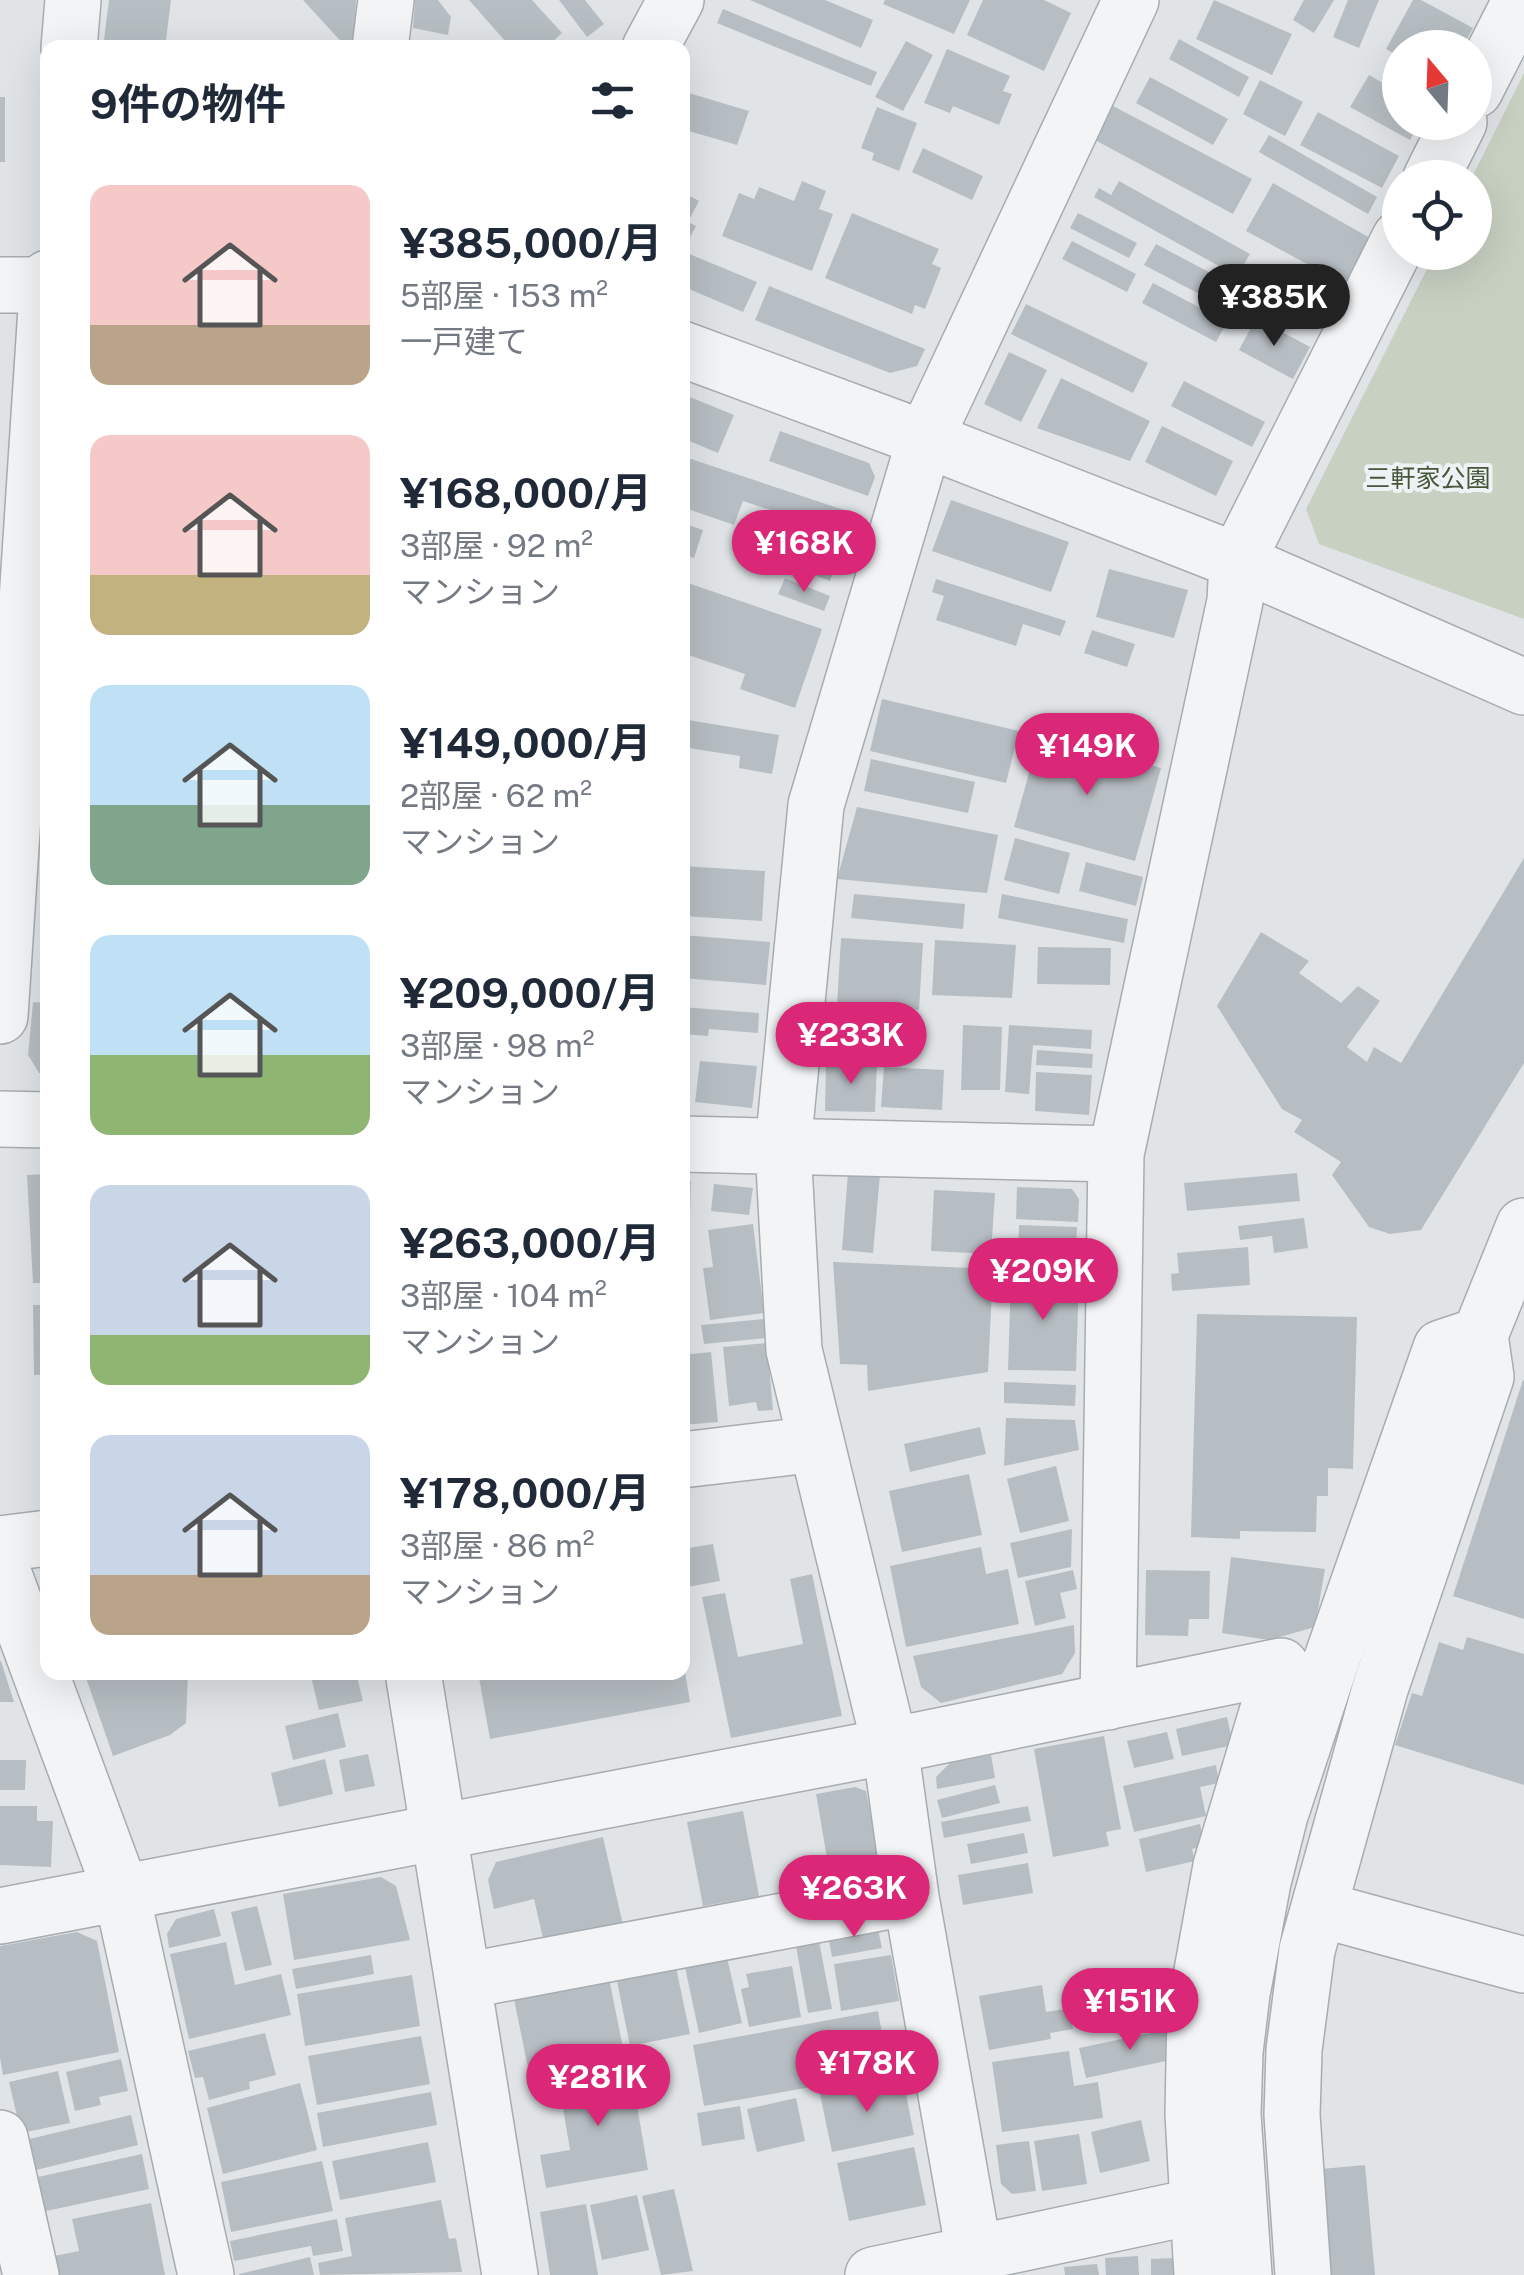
<!DOCTYPE html>
<html lang="ja">
<head>
<meta charset="utf-8">
<style>
  body { margin:0; font-family:"Public Sans","Noto Sans JP",sans-serif; background:#f6f6f7; color:#1f2937; height:100vh; display:flex; flex-direction:column; font-size:38px; white-space:nowrap }
  * { box-sizing:border-box; margin:0 }
  p { font-size:32px; color:#747a83 }
  .icon { flex:none; width:55px; height:55px; fill:none; stroke:currentColor; stroke-width:2; stroke-linecap:round; stroke-linejoin:round }
  .map { position:relative; flex:1; overflow:hidden }
  .sheet { position:absolute; left:40px; top:40px; width:650px; height:1640px; display:flex; flex-direction:column; background:#fff; border-radius:20px; box-shadow:0 10px 40px #0002 }
  .sheet>* { flex:none }
  .needle { width:65px; rotate:341deg }
  .fabs { position:absolute; left:1382px; top:30px; display:grid; gap:20px }
  .fabs a { display:grid; place-items:center; width:110px; height:110px; border-radius:50%; background:#fff; box-shadow:0 10px 40px #0002; font-size:50px }
  .price { position:absolute; translate:-50% -85px; padding:0 22px; border-radius:35px; background:#db2777; color:#fff; font-size:32px; line-height:65px; filter:drop-shadow(0 2px 5px #0008) }
  .price::after { content:''; position:absolute; left:50%; top:60px; width:30px; height:22px; margin-left:-15px; background:inherit; clip-path:polygon(0 0,100% 0,50% 100%) }
  .price.current { background:#222; color:#fff }
  ul { padding:0; list-style:none }
  li { display:flex; align-items:center; gap:30px; height:250px; padding:0 50px }
  li span { display:grid; place-items:center; flex:none; width:280px; height:200px; border-radius:20px; color:#555 }
  li>.icon { margin-inline-start:auto }
  span .icon { width:120px; height:120px; fill:#fffc; stroke-width:1 }
  li b { font-size:42px }
  h2 { display:flex; justify-content:space-between; align-items:center; height:120px; padding:0 50px; font-size:42px }
  .map>svg:first-child { display:block }
  .green { fill:#c8d0c2 }
  .building { fill:#b7bec3 }
  .lines { fill:none; stroke-linecap:round; stroke-linejoin:round }
  .minor-casing { stroke:#a6acb0; stroke-width:58 }
  .minor { stroke:#f2f4f6; stroke-width:55 }
  .labels { text-anchor:middle; stroke-width:8; stroke-linejoin:round; paint-order:stroke }
  .park-label { font-size:25px; fill:#455639; stroke:#eff2f5 }
</style>
</head>
<body>
<div class="map">
<svg width="1524" height="2275" viewBox="0 0 1524 2275">
  <rect width="100%" height="100%" fill="#e0e4e7"/>
  <!-- green -->
  <path class="green" d="M 1524,73 L 1524,619 L 1319,544 L 1306,509 L 1435,253 L 1475,252 L 1475,178 L 1472,177 Z"/>
  <!-- building -->
  <path class="building" d="M 109,0 L 171,0 L 165,48 L 103,48 Z
    M 303,0 L 356,0 L 353,48 L 347,48 Z
    M 415,0 L 438,0 L 451,17 L 448,35 L 413,28 Z
    M 469,0 L 532,0 L 562,33 L 546,48 L 511,48 Z
    M 559,0 L 585,0 L 604,24 L 587,37 Z
    M 750,0 L 825,0 L 873,20 L 861,48 Z
    M 885,0 L 970,0 L 954,34 L 883,4 Z
    M 983,0 L 1044,0 L 1071,13 L 1044,71 L 967,35 Z
    M 1214,0 L 1292,34 L 1272,75 L 1196,39 Z
    M 1304,0 L 1334,0 L 1314,33 L 1293,20 Z
    M 1348,0 L 1379,0 L 1359,48 L 1333,37 Z
    M 1413,0 L 1421,0 L 1473,28 L 1462,48 L 1400,48 L 1400,122 L 1420,122 L 1410,140 L 1350,107 L 1369,75 L 1383,83 L 1398,56 L 1386,49 Z
    M 723,9 L 877,72 L 871,86 L 717,23 Z
    M 1179,39 L 1249,77 L 1239,97 L 1169,59 Z
    M 906,41 L 933,55 L 903,111 L 875,97 Z
    M 947,49 L 1010,76 L 1003,91 L 1012,94 L 999,125 L 953,106 L 950,113 L 924,103 Z
    M 1150,77 L 1228,119 L 1213,145 L 1136,103 Z
    M 1260,80 L 1303,102 L 1285,136 L 1243,114 Z
    M 682,91 L 749,111 L 737,145 L 682,129 Z
    M 0,97 L 5,97 L 5,162 L 0,162 Z
    M 1113,106 L 1252,179 L 1233,214 L 1095,140 Z
    M 877,107 L 917,123 L 899,171 L 872,160 L 874,153 L 861,148 Z
    M 1318,112 L 1399,156 L 1382,188 L 1300,145 Z
    M 1269,135 L 1377,197 L 1368,214 L 1259,152 Z
    M 923,148 L 983,176 L 972,200 L 912,172 Z
    M 802,181 L 826,191 L 819,209 L 833,214 L 812,271 L 722,236 L 739,193 L 754,199 L 759,187 L 794,201 Z
    M 1119,181 L 1250,254 L 1237,276 L 1094,197 L 1099,188 L 1111,195 Z
    M 1273,183 L 1370,238 L 1344,284 L 1246,231 Z
    M 682,192 L 699,201 L 688,222 L 696,226 L 687,243 L 682,240 Z
    M 852,213 L 939,249 L 932,264 L 941,268 L 925,309 L 915,305 L 912,314 L 825,278 Z
    M 1078,213 L 1137,243 L 1129,258 L 1070,228 Z
    M 1072,241 L 1136,274 L 1127,292 L 1062,259 Z
    M 1156,244 L 1237,287 L 1226,308 L 1144,265 Z
    M 682,251 L 757,282 L 743,312 L 682,286 Z
    M 1278,265 L 1334,291 L 1321,317 L 1266,290 Z
    M 1153,283 L 1227,322 L 1216,342 L 1142,303 Z
    M 769,286 L 925,349 L 917,366 L 890,373 L 755,320 Z
    M 1026,304 L 1148,363 L 1133,393 L 1011,334 Z
    M 1256,318 L 1310,347 L 1293,379 L 1239,350 Z
    M 1009,352 L 1047,370 L 1021,422 L 984,404 Z
    M 1061,378 L 1150,421 L 1130,461 L 1037,428 Z
    M 1184,381 L 1265,422 L 1252,447 L 1171,406 Z
    M 685,395 L 734,415 L 718,453 L 682,438 Z
    M 1162,426 L 1233,461 L 1216,496 L 1145,462 Z
    M 780,431 L 869,463 L 875,477 L 868,496 L 769,461 Z
    M 682,456 L 856,514 L 849,536 L 743,501 L 734,525 L 682,507 Z
    M 951,500 L 1069,542 L 1051,592 L 932,551 Z
    M 682,523 L 703,530 L 694,558 L 682,554 Z
    M 772,529 L 839,555 L 830,581 L 762,555 Z
    M 1109,569 L 1188,590 L 1174,638 L 1096,617 Z
    M 785,578 L 830,596 L 824,611 L 778,594 Z
    M 936,579 L 1066,621 L 1060,636 L 1023,624 L 1016,646 L 936,620 L 944,596 L 932,592 Z
    M 682,581 L 822,629 L 795,708 L 740,689 L 745,674 L 682,653 Z
    M 1092,630 L 1135,644 L 1127,667 L 1084,653 Z
    M 882,699 L 1019,731 L 1006,783 L 870,751 Z
    M 682,719 L 779,735 L 772,774 L 739,768 L 740,756 L 682,747 Z
    M 1040,734 L 1161,768 L 1135,861 L 1014,827 Z
    M 871,759 L 975,782 L 968,813 L 864,791 Z
    M 45,807 L 48,808 L 48,847 L 41,847 Z
    M 857,807 L 998,835 L 987,893 L 837,879 Z
    M 1015,838 L 1070,853 L 1059,894 L 1004,880 Z
    M 1524,858 L 1524,1063 L 1421,1230 L 1390,1234 L 1369,1227 L 1332,1175 L 1341,1162 L 1294,1132 L 1302,1120 L 1282,1109 L 1217,1006 L 1261,932 L 1309,961 L 1299,973 L 1341,1003 L 1358,986 L 1380,1001 L 1347,1047 L 1367,1062 L 1374,1047 L 1401,1063 Z
    M 1086,862 L 1143,877 L 1136,906 L 1079,891 Z
    M 682,866 L 765,871 L 762,921 L 682,916 Z
    M 854,894 L 965,904 L 963,929 L 851,918 Z
    M 1002,894 L 1128,919 L 1124,943 L 998,918 Z
    M 682,935 L 770,942 L 766,985 L 682,978 Z
    M 841,938 L 923,943 L 919,1010 L 837,1005 Z
    M 935,940 L 1016,945 L 1012,998 L 932,995 Z
    M 1038,947 L 1111,948 L 1110,985 L 1037,984 Z
    M 33,1002 L 48,1003 L 48,1074 L 39,1073 L 28,1055 Z
    M 682,1007 L 759,1013 L 758,1033 L 709,1029 L 708,1036 L 682,1034 Z
    M 832,1019 L 911,1025 L 908,1057 L 830,1051 Z
    M 963,1025 L 1002,1027 L 1000,1090 L 961,1090 Z
    M 1009,1025 L 1092,1030 L 1091,1049 L 1033,1045 L 1029,1094 L 1005,1092 Z
    M 1037,1050 L 1093,1054 L 1092,1068 L 1036,1065 Z
    M 700,1061 L 757,1066 L 752,1108 L 695,1102 Z
    M 826,1063 L 877,1064 L 875,1112 L 825,1111 Z
    M 884,1067 L 944,1070 L 942,1110 L 881,1107 Z
    M 1036,1072 L 1092,1075 L 1089,1115 L 1035,1111 Z
    M 848,1173 L 880,1175 L 873,1253 L 842,1250 Z
    M 1297,1173 L 1300,1201 L 1187,1211 L 1184,1183 Z
    M 48,1174 L 48,1283 L 33,1283 L 27,1175 Z
    M 682,1181 L 691,1181 L 688,1294 L 682,1294 Z
    M 714,1184 L 753,1188 L 749,1215 L 711,1211 Z
    M 1017,1187 L 1072,1189 L 1079,1199 L 1078,1222 L 1016,1219 Z
    M 934,1190 L 995,1193 L 991,1254 L 931,1251 Z
    M 1304,1218 L 1308,1248 L 1274,1253 L 1272,1236 L 1240,1240 L 1238,1226 Z
    M 753,1224 L 764,1313 L 710,1320 L 703,1268 L 713,1267 L 708,1230 Z
    M 1019,1225 L 1077,1227 L 1076,1254 L 1018,1252 Z
    M 1248,1247 L 1250,1285 L 1172,1291 L 1171,1274 L 1179,1273 L 1177,1253 Z
    M 833,1262 L 993,1269 L 988,1372 L 868,1391 L 867,1365 L 840,1364 Z
    M 1011,1275 L 1079,1277 L 1076,1371 L 1008,1370 Z
    M 33,1305 L 48,1305 L 48,1375 L 34,1375 Z
    M 1197,1314 L 1357,1317 L 1353,1469 L 1328,1468 L 1328,1496 L 1317,1496 L 1316,1532 L 1240,1531 L 1240,1539 L 1191,1537 Z
    M 765,1319 L 766,1338 L 704,1344 L 701,1325 Z
    M 767,1343 L 773,1410 L 758,1411 L 756,1402 L 729,1406 L 723,1347 Z
    M 711,1352 L 718,1422 L 682,1425 L 682,1355 Z
    M 1523,1380 L 1524,1380 L 1524,1619 L 1453,1596 Z
    M 1004,1382 L 1076,1385 L 1075,1406 L 1004,1403 Z
    M 1006,1418 L 1075,1420 L 1079,1450 L 1004,1466 Z
    M 980,1427 L 986,1454 L 910,1472 L 904,1444 Z
    M 1056,1466 L 1069,1521 L 1020,1533 L 1007,1479 Z
    M 969,1474 L 982,1535 L 902,1552 L 889,1491 Z
    M 1072,1529 L 1071,1567 L 1018,1578 L 1010,1543 Z
    M 713,1544 L 720,1581 L 682,1588 L 682,1549 Z
    M 981,1547 L 986,1574 L 1008,1569 L 1019,1624 L 906,1647 L 890,1566 Z
    M 1231,1557 L 1325,1569 L 1315,1627 L 1269,1640 L 1222,1633 Z
    M 1073,1570 L 1077,1589 L 1060,1593 L 1066,1618 L 1035,1626 L 1025,1581 Z
    M 1146,1570 L 1210,1571 L 1209,1619 L 1189,1619 L 1188,1636 L 1145,1635 Z
    M 812,1574 L 842,1716 L 731,1738 L 702,1597 L 725,1593 L 738,1657 L 803,1644 L 790,1579 Z
    M 1074,1625 L 1075,1653 L 1062,1674 L 941,1703 L 921,1687 L 913,1656 Z
    M 1467,1637 L 1524,1654 L 1524,1785 L 1395,1745 L 1412,1693 L 1422,1696 L 1439,1642 L 1463,1650 Z
    M 0,1661 L 1,1661 L 14,1702 L 0,1702 Z
    M 84,1672 L 188,1672 L 186,1723 L 170,1735 L 113,1756 Z
    M 310,1672 L 356,1672 L 363,1701 L 319,1710 Z
    M 478,1672 L 685,1672 L 690,1702 L 490,1739 Z
    M 338,1713 L 346,1747 L 293,1760 L 285,1726 Z
    M 1227,1717 L 1233,1745 L 1182,1756 L 1176,1729 Z
    M 1167,1732 L 1174,1759 L 1134,1768 L 1127,1741 Z
    M 1104,1736 L 1121,1829 L 1106,1832 L 1109,1846 L 1053,1857 L 1034,1749 Z
    M 368,1754 L 375,1786 L 345,1792 L 339,1760 Z
    M 991,1755 L 995,1778 L 937,1789 L 936,1777 L 950,1763 Z
    M 325,1759 L 333,1794 L 279,1807 L 271,1773 Z
    M 0,1760 L 26,1760 L 25,1790 L 0,1790 Z
    M 1216,1765 L 1219,1783 L 1200,1787 L 1206,1816 L 1134,1832 L 1123,1786 Z
    M 995,1785 L 1000,1803 L 942,1818 L 937,1800 Z
    M 855,1787 L 866,1791 L 880,1864 L 869,1874 L 831,1881 L 816,1794 Z
    M 0,1806 L 37,1806 L 37,1821 L 53,1821 L 51,1867 L 0,1865 Z
    M 1028,1806 L 1031,1821 L 944,1838 L 941,1822 Z
    M 743,1811 L 759,1896 L 703,1906 L 687,1822 Z
    M 1200,1824 L 1205,1846 L 1192,1849 L 1195,1861 L 1146,1872 L 1139,1839 Z
    M 1024,1833 L 1028,1853 L 971,1864 L 967,1844 Z
    M 603,1837 L 623,1925 L 544,1943 L 534,1899 L 494,1909 L 488,1880 L 496,1862 Z
    M 1028,1863 L 1033,1893 L 963,1905 L 958,1875 Z
    M 381,1877 L 396,1886 L 410,1940 L 294,1960 L 283,1894 Z
    M 257,1906 L 272,1965 L 245,1971 L 231,1912 Z
    M 214,1909 L 221,1936 L 169,1948 L 167,1934 L 176,1919 Z
    M 877,1925 L 882,1948 L 832,1957 L 827,1930 Z
    M 817,1931 L 832,2009 L 808,2013 L 794,1935 Z
    M 77,1932 L 97,1941 L 119,2052 L 3,2075 L 0,2058 L 0,1946 Z
    M 226,1942 L 235,1985 L 281,1974 L 291,2015 L 189,2039 L 170,1954 Z
    M 725,1949 L 742,2023 L 699,2033 L 683,1958 Z
    M 371,1955 L 374,1974 L 296,1989 L 292,1969 Z
    M 891,1955 L 899,2001 L 841,2011 L 834,1964 Z
    M 674,1958 L 690,2034 L 630,2046 L 615,1971 Z
    M 792,1966 L 801,2017 L 749,2027 L 741,1989 L 749,1987 L 746,1974 Z
    M 608,1973 L 623,2048 L 528,2068 L 514,1999 Z
    M 412,1975 L 420,2026 L 305,2046 L 297,1994 Z
    M 1042,1985 L 1046,2012 L 1070,2008 L 1073,2029 L 1050,2033 L 1051,2039 L 989,2050 L 979,1996 Z
    M 878,2011 L 889,2073 L 704,2106 L 693,2045 Z
    M 1174,2028 L 1180,2058 L 1086,2078 L 1079,2048 Z
    M 265,2033 L 276,2075 L 249,2082 L 250,2089 L 209,2100 L 203,2077 L 195,2078 L 188,2051 Z
    M 421,2036 L 430,2084 L 317,2105 L 308,2056 Z
    M 1069,2051 L 1074,2086 L 1098,2082 L 1103,2118 L 1002,2132 L 992,2062 Z
    M 121,2059 L 128,2091 L 99,2097 L 101,2105 L 75,2111 L 66,2072 Z
    M 630,2065 L 648,2170 L 546,2188 L 540,2155 L 570,2150 L 558,2078 Z
    M 58,2071 L 70,2123 L 21,2133 L 9,2082 Z
    M 903,2078 L 914,2135 L 832,2152 L 820,2094 Z
    M 300,2083 L 317,2150 L 223,2174 L 207,2108 Z
    M 431,2092 L 437,2125 L 323,2147 L 317,2113 Z
    M 796,2098 L 805,2141 L 757,2152 L 747,2109 Z
    M 740,2106 L 745,2139 L 702,2146 L 697,2113 Z
    M 131,2115 L 138,2145 L 32,2171 L 25,2140 Z
    M 1141,2120 L 1150,2161 L 1100,2173 L 1091,2132 Z
    M 1079,2134 L 1087,2184 L 1042,2191 L 1034,2141 Z
    M 1029,2141 L 1036,2191 L 1012,2194 L 1001,2184 L 996,2145 Z
    M 428,2142 L 436,2182 L 340,2200 L 332,2161 Z
    M 914,2147 L 926,2205 L 849,2221 L 837,2163 Z
    M 142,2154 L 149,2189 L 37,2213 L 29,2179 Z
    M 322,2161 L 333,2211 L 231,2232 L 221,2182 Z
    M 1365,2165 L 1375,2275 L 1330,2275 L 1321,2169 Z
    M 674,2189 L 693,2271 L 661,2275 L 642,2196 Z
    M 637,2195 L 649,2250 L 602,2260 L 590,2205 Z
    M 441,2200 L 449,2239 L 456,2238 L 462,2272 L 320,2275 L 318,2263 L 352,2256 L 345,2218 Z
    M 151,2203 L 165,2275 L 52,2275 L 49,2257 L 79,2251 L 72,2219 Z
    M 586,2204 L 598,2275 L 550,2275 L 540,2212 Z
    M 337,2219 L 343,2251 L 313,2256 L 311,2246 L 234,2261 L 230,2241 Z
    M 1138,2256 L 1139,2275 L 1106,2275 L 1105,2258 Z
    M 310,2257 L 314,2275 L 239,2275 L 239,2274 Z
    M 1176,2258 L 1182,2275 L 1151,2275 L 1151,2259 Z
    M 1097,2264 L 1099,2275 L 1065,2275 L 1064,2267 Z"/>
  <g class="lines">
    <!-- minor casing -->
    <g class="minor-casing">
      <path id="minor" d="M 69,48 L 73,0
        M 380,48 L 386,0
        M 650,48 L 676,0
        M 1475,90 L 1521,0
        M 1431,178 L 1459,122
        M 0,285 L 48,285
        M 682,349 L 925,439 L 1237,561 L 1524,687
        M 0,1016 L 48,278
        M 0,1119 L 48,1120
        M 682,1144 L 1116,1154
        M 682,1460 L 817,1444
        M 0,1544 L 48,1538
        M 0,1564 L 121,1891 L 206,2275
        M 413,1672 L 510,2275
        M 1108,1702 L 1116,1154 L 1235,601 L 1237,561 L 1400,238
        M 1319,1909 L 1524,1965
        M 0,1916 L 890,1746 L 1281,1666 L 1221,1866 L 1195,2010 L 1193,2114 L 1202,2275
        M 464,1981 L 911,1897
        M 0,2138 L 31,2275
        M 873,2275 L 1197,2206
        M 978,2275 L 911,1897 L 890,1746 L 794,1350 L 783,1147 L 816,805 L 925,439 L 1131,0
        M 1244,2275 L 1233,2115 L 1235,2052 L 1242,1994 L 1263,1882 L 1280,1815 L 1328,1670 L 1441,1348 L 1480,1335
        M 1303,2275 L 1292,2115 L 1294,2050 L 1307,1950 L 1380,1689 L 1486,1377 L 1480,1335 L 1524,1226"/>
    </g>
    <!-- minor -->
    <use href="#minor" class="minor"/>
  </g>
  <g class="labels">
    <!-- park labels -->
    <g class="park-label">
      <text x="1428" y="487">三軒家公園</text>
    </g>
  </g>
</svg>
<div class="fabs">
<a><svg class="needle" viewBox="-14 -14 28 28"><path d="M0-13l5 13h-10z" fill="#e53935"/><path d="M0 13l5-13h-10z" fill="#747a83"/></svg></a>
<a><svg class="icon" aria-label="locate" viewBox="0 0 24 24"><circle cx="12" cy="12" r="6"/><path d="M12 2v4M12 18v4M2 12h4M18 12h4"/></svg></a>
</div>
<b class="price current" style="left:1274px;top:349px">¥385K</b>
<b class="price" style="left:804px;top:595px">¥168K</b>
<b class="price" style="left:1087px;top:798px">¥149K</b>
<b class="price" style="left:851px;top:1087px">¥233K</b>
<b class="price" style="left:1043px;top:1323px">¥209K</b>
<b class="price" style="left:854px;top:1940px">¥263K</b>
<b class="price" style="left:1130px;top:2053px">¥151K</b>
<b class="price" style="left:867px;top:2115px">¥178K</b>
<b class="price" style="left:598px;top:2129px">¥281K</b>
<section class="sheet">
<h2>9件の物件<svg class="icon" aria-label="filters" viewBox="0 0 24 24"><path d="M4 7h16M4 17h16"/><circle cx="9" cy="7" r="2"/><circle cx="15" cy="17" r="2"/></svg></h2>
<ul>
<li><span style="background:linear-gradient(#f6c9c9 70%,#b9a48a 0)"><svg class="icon" aria-label="home" viewBox="0 0 24 24"><path d="M3 11l9-7 9 7M6 9v11h12V9"/></svg></span><div><b>¥385,000/月</b><p>5部屋 · 153 m²</p><p>一戸建て</p></div></li>
<li><span style="background:linear-gradient(#f6c9c9 70%,#c2b280 0)"><svg class="icon" aria-label="home" viewBox="0 0 24 24"><path d="M3 11l9-7 9 7M6 9v11h12V9"/></svg></span><div><b>¥168,000/月</b><p>3部屋 · 92 m²</p><p>マンション</p></div></li>
<li><span style="background:linear-gradient(#bfe0f5 60%,#7fa58c 0)"><svg class="icon" aria-label="home" viewBox="0 0 24 24"><path d="M3 11l9-7 9 7M6 9v11h12V9"/></svg></span><div><b>¥149,000/月</b><p>2部屋 · 62 m²</p><p>マンション</p></div></li>
<li><span style="background:linear-gradient(#bfe0f5 60%,#8fb573 0)"><svg class="icon" aria-label="home" viewBox="0 0 24 24"><path d="M3 11l9-7 9 7M6 9v11h12V9"/></svg></span><div><b>¥209,000/月</b><p>3部屋 · 98 m²</p><p>マンション</p></div></li>
<li><span style="background:linear-gradient(#c9d6e8 75%,#8fb573 0)"><svg class="icon" aria-label="home" viewBox="0 0 24 24"><path d="M3 11l9-7 9 7M6 9v11h12V9"/></svg></span><div><b>¥263,000/月</b><p>3部屋 · 104 m²</p><p>マンション</p></div></li>
<li><span style="background:linear-gradient(#c9d6e8 70%,#b9a48a 0)"><svg class="icon" aria-label="home" viewBox="0 0 24 24"><path d="M3 11l9-7 9 7M6 9v11h12V9"/></svg></span><div><b>¥178,000/月</b><p>3部屋 · 86 m²</p><p>マンション</p></div></li>
</ul>
</section>
</div>
</body>
</html>
